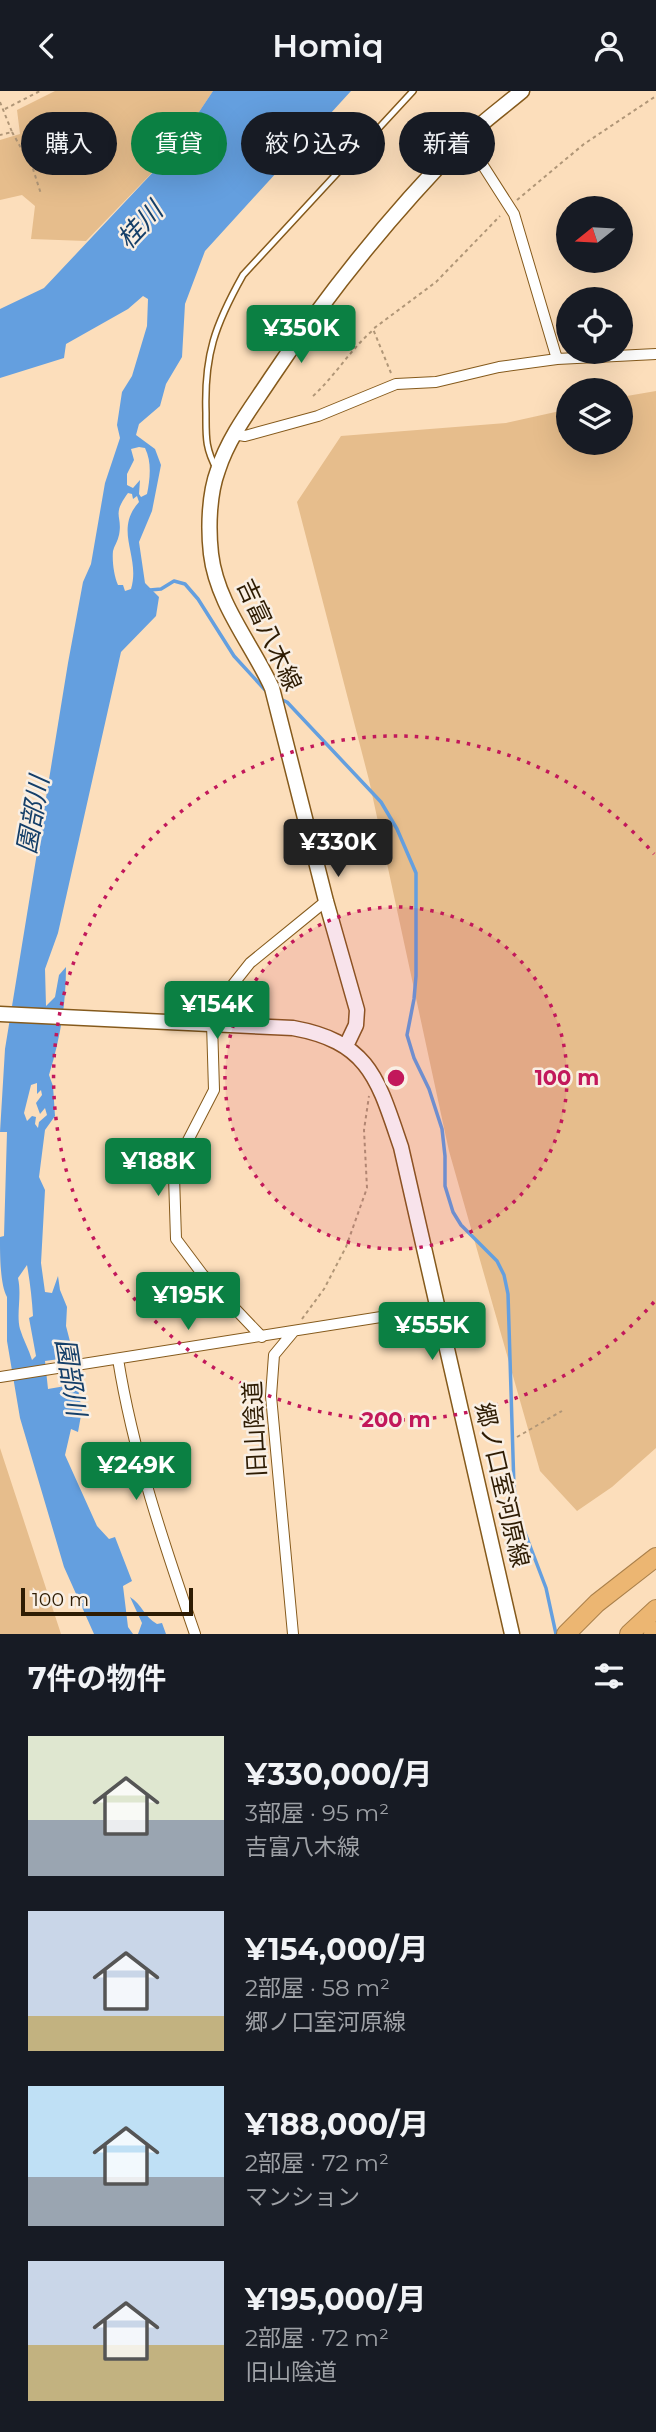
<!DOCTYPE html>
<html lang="ja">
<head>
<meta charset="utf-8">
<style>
  body { margin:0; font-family:Montserrat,"Noto Sans JP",sans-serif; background:#242831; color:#f1f3f6; height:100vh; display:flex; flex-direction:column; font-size:26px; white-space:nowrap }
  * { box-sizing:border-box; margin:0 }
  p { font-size:23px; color:#9ea1a6 }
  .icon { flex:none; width:38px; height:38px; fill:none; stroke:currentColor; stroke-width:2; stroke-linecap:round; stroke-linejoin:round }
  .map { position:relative; height:1543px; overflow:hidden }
  .sheet { display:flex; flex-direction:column; background:#171b24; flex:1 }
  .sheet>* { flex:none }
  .guide { position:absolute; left:21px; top:21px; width:614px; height:63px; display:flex; gap:14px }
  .needle { width:46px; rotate:252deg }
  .buttons { position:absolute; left:556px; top:105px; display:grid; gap:14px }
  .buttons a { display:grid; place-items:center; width:77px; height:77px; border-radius:50%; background:#171b24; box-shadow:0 7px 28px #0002; font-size:35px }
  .scale { position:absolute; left:21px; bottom:18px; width:172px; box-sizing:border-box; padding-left:7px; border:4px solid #2e1c03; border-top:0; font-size:19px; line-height:24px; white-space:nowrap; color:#2e1c03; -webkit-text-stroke:5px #f9efe4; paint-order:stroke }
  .price { position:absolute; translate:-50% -60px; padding:0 16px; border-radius:7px; background:#0b8043; color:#fff; font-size:23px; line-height:46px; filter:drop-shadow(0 2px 4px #0008) }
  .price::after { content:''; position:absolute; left:50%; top:42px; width:21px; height:16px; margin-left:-10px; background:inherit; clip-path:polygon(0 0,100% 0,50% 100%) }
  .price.active { background:#222; color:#fff }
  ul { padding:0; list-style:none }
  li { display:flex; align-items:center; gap:21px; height:175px; padding:0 28px }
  li span { display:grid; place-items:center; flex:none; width:196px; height:140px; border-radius:0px; color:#555 }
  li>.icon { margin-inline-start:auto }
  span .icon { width:84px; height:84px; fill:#fffc; stroke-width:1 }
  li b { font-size:30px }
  h2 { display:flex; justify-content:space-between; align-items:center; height:84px; padding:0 28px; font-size:30px }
  .tag { padding:0 24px; border-radius:32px; background:#171b24; box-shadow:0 7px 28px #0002; font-size:24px; line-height:63px }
  .tag.active { background:#0b8043; color:#fff }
  header { display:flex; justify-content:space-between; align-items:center; height:91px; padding:0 28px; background:#171b24; font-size:32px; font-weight:600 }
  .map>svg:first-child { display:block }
  .green { fill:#e6bd8c }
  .water { fill:#649fdf; fill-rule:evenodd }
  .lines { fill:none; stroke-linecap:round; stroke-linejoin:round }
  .stream { stroke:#649fdf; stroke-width:3.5 }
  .lane-casing { stroke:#855a1c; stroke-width:8 }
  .street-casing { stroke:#855a1c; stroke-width:12 }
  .secondary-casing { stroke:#855a1c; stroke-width:17 }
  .highway-casing { stroke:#aa804b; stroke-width:20 }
  .path { stroke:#b09677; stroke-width:2; stroke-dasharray:3.5 3.5; stroke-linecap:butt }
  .lane { stroke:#fff; stroke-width:5 }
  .street { stroke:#fff; stroke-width:10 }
  .secondary { stroke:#fff; stroke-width:14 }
  .highway { stroke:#ecb672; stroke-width:18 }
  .ring { fill:none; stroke:#c2185b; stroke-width:3.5; stroke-dasharray:3.5 7 }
  .labels { text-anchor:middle; stroke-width:5; stroke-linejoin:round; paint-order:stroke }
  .street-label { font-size:24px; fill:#2e1c03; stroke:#f9efe4 }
  .water-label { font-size:26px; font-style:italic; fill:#153f69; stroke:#f9efe4 }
  .centre { fill:#c2185b; stroke:#f9efe4; stroke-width:3.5 }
  .ring-label { font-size:21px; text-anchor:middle; font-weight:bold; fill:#c2185b; stroke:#f9efe4; stroke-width:5; stroke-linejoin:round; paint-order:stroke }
</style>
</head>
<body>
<header><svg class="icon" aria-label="back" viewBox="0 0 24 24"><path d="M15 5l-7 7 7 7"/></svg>Homiq<svg class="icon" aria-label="person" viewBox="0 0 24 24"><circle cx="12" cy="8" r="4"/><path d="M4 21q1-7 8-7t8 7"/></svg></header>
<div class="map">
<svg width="656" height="1543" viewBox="0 0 656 1543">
  <rect width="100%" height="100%" fill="#fcdebb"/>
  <!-- green -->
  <path class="green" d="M 55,0 L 213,0 L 173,60 L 86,150 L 31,148 L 35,115 L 22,104 L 0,109 L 0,49 L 20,43 L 17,19 Z
    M 656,300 L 656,1357 L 612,1396 L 577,1420 L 540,1380 L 449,1060 L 369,689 L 297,411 L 341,345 L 506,332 L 569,318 L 569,352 L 621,352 L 621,306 Z
    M 0,1357 L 61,1543 L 0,1543 Z"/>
  <!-- water -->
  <path class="water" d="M 213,0 L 351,0 L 205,160 L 185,213 L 182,266 L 166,293 L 160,315 L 139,333 L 136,344 L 155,358 L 161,374 L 152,420 L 139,451 L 145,492 L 159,506 L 156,525 L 121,561 L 58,842 L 45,878 L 46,915 L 55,906 L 59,884 L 66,876 C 66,914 60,948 49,984 L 53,995 L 55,1025 L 45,1039 L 39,1086 L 45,1099 L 41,1172 L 45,1201 L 52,1202 L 58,1185 L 60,1199 L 67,1216 L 66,1235 L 74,1266 L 45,1270 L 48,1298 L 77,1293 L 82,1319 L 78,1341 L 71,1338 L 65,1364 L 97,1435 L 109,1448 L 115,1446 L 132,1490 L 123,1495 L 128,1536 L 133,1543 L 94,1543 L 64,1476 L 20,1327 L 7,1250 L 7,1206 C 0,1194 0,1163 0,1146 L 4,1145 L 7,1041 L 0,1041 L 5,958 L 68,572 L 83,491 L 91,473 L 105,392 L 120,347 L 117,334 L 122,301 L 132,285 L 147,235 L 148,208 L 143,205 L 128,218 L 66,253 L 64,267 L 0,287 L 0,218 L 44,197 L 173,60 ZM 139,356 L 145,357 C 152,371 150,388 147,403 L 141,406 L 139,403 L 140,389 L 133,397 L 127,394 L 127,383 L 134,369 L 131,358 ZM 128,402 L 132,403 L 133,408 L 137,405 L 139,411 C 113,440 141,465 131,498 L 125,500 L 123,494 L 118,494 C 114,485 112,470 113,460 C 114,455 118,450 119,444 C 123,424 111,425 128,402 ZM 37,992 L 37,1003 L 41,999 L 42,1004 L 36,1012 L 40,1023 L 45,1017 L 47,1024 L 39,1031 L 38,1037 L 35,1033 L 36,1026 L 32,1025 L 27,1030 L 24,1022 L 31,994 ZM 27,1174 C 30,1191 32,1208 33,1225 L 29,1227 L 36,1265 L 32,1269 C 29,1259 23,1248 20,1238 C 16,1223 22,1205 18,1187 Z
    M 130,1506 C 142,1513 144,1526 157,1533 L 162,1532 L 166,1543 L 138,1543 L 142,1532 Z"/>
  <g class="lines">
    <!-- stream -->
    <path class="stream" d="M 150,499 L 161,498 L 174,490 L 185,493 L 198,508 L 234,565 L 267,601
      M 280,608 L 287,611 L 381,711 L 397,738 L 416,782 L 416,885 L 414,908 L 407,944 L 414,967 L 429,998 L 442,1038 L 445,1065 L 445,1095 L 453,1121 L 461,1134 L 497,1170 L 504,1184 L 508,1203 L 514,1397 L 522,1434 L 546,1497 L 556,1543"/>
    <!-- lane casing -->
    <g class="lane-casing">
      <path id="lane" d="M 217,379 C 205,357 206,346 206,322 C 204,264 215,234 243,184 L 413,0"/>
    </g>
    <!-- street casing -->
    <g class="street-casing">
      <path id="street" d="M 466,48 L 514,123 L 557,268
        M 234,343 L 245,345 L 318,325 L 396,293 L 436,291 L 499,276 L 557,268 L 656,263
        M 262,1246 L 203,1184 L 176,1148 L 174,1085 L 181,1063 L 214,999 L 212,932 L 223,906 L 250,872 L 326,810
        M 118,1268 C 133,1362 164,1453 195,1543
        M 0,1286 L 438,1217
        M 293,1543 L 271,1305 L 274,1264 L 294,1240"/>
    </g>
    <!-- secondary casing -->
    <g class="secondary-casing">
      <path id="secondary" d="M 0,923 L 293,937 C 370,951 378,989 401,1056 L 512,1543
        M 346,955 L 356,934 L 357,919 L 326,810 L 272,597 C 252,553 217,513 211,463 C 208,437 209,403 218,379 C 229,345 252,316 271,287 C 327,203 394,120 465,48 C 482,31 503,16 522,0"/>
    </g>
    <!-- highway casing -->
    <g class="highway-casing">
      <path id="highway" d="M 566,1543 L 597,1512 L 656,1466
        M 629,1543 L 656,1518
        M 653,1543 L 656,1540"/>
    </g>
    <!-- path -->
    <path class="path" d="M 0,11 L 12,41 L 0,44
      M 5,18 L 40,0
      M 12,41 L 33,78 L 41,103
      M 517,109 L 584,53 L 656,5
      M 391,282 L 373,238 L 436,191 L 500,125
      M 313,305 C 335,285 350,259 373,239
      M 302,1228 L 324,1198 L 346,1156 L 367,1097 L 364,1039 L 369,1005
      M 517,1346 L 562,1320"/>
    <!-- lane -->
    <use href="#lane" class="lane"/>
    <!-- street -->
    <use href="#street" class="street"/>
    <!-- secondary -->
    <use href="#secondary" class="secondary"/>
    <!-- highway -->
    <use href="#highway" class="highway"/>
  </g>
  <!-- distance rings -->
  <circle cx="396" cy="987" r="171" fill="#c2185b" fill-opacity=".12"/>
  <g class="ring">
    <circle cx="396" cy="987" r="171"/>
    <path d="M654 1211A342 342 0 1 1 654 763"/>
  </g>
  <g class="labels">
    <!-- street labels -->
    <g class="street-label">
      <text transform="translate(269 544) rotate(65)" y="8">吉富八木線</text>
      <text transform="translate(255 1338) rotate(-93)" y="8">旧山陰道</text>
      <text transform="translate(502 1394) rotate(77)" y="8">郷ノ口室河原線</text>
    </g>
    <!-- water labels -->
    <g class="water-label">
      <text transform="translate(140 134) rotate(-47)" y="9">桂川</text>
      <text transform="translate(33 724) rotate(-80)" y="9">園部川</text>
      <text transform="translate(71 1286) rotate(81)" y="9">園部川</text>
    </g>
  </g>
  <circle cx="396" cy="987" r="10" class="centre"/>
  <g class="ring-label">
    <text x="567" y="994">100 m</text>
    <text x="396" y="1336">200 m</text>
  </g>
</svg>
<div class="buttons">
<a><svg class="needle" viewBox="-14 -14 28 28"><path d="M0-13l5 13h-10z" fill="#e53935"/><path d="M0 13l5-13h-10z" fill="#9ea1a6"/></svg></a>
<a><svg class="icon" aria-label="locate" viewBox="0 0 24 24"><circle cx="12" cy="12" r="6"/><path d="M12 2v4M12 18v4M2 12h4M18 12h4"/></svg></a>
<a><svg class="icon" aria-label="layers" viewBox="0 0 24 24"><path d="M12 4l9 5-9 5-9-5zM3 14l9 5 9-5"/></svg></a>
</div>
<div class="scale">100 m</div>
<b class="price" style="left:301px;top:274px">¥350K</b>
<b class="price active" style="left:338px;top:788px">¥330K</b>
<b class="price" style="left:217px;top:950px">¥154K</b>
<b class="price" style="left:158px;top:1107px">¥188K</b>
<b class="price" style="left:188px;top:1241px">¥195K</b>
<b class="price" style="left:432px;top:1271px">¥555K</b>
<b class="price" style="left:136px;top:1411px">¥249K</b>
<div class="guide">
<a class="tag">購入</a>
<a class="tag active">賃貸</a>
<a class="tag">絞り込み</a>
<a class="tag">新着</a>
</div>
</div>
<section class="sheet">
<h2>7件の物件<svg class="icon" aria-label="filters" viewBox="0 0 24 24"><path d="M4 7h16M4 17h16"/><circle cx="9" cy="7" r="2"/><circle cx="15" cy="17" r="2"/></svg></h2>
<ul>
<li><span style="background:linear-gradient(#dfe7d0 60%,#9aa5b1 0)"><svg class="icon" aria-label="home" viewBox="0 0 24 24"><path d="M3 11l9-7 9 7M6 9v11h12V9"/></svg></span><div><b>¥330,000/月</b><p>3部屋 · 95 m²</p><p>吉富八木線</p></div></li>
<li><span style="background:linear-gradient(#c9d6e8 75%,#c2b280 0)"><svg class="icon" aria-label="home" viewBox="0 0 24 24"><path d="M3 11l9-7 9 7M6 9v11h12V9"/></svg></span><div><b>¥154,000/月</b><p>2部屋 · 58 m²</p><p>郷ノ口室河原線</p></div></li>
<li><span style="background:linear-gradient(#bfe0f5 65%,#9aa5b1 0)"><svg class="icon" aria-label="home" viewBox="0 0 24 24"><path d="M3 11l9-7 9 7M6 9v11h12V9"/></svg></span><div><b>¥188,000/月</b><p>2部屋 · 72 m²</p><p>マンション</p></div></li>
<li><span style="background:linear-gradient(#c9d6e8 60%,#c2b280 0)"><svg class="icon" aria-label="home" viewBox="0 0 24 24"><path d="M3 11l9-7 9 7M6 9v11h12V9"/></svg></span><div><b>¥195,000/月</b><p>2部屋 · 72 m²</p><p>旧山陰道</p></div></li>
</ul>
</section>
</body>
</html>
